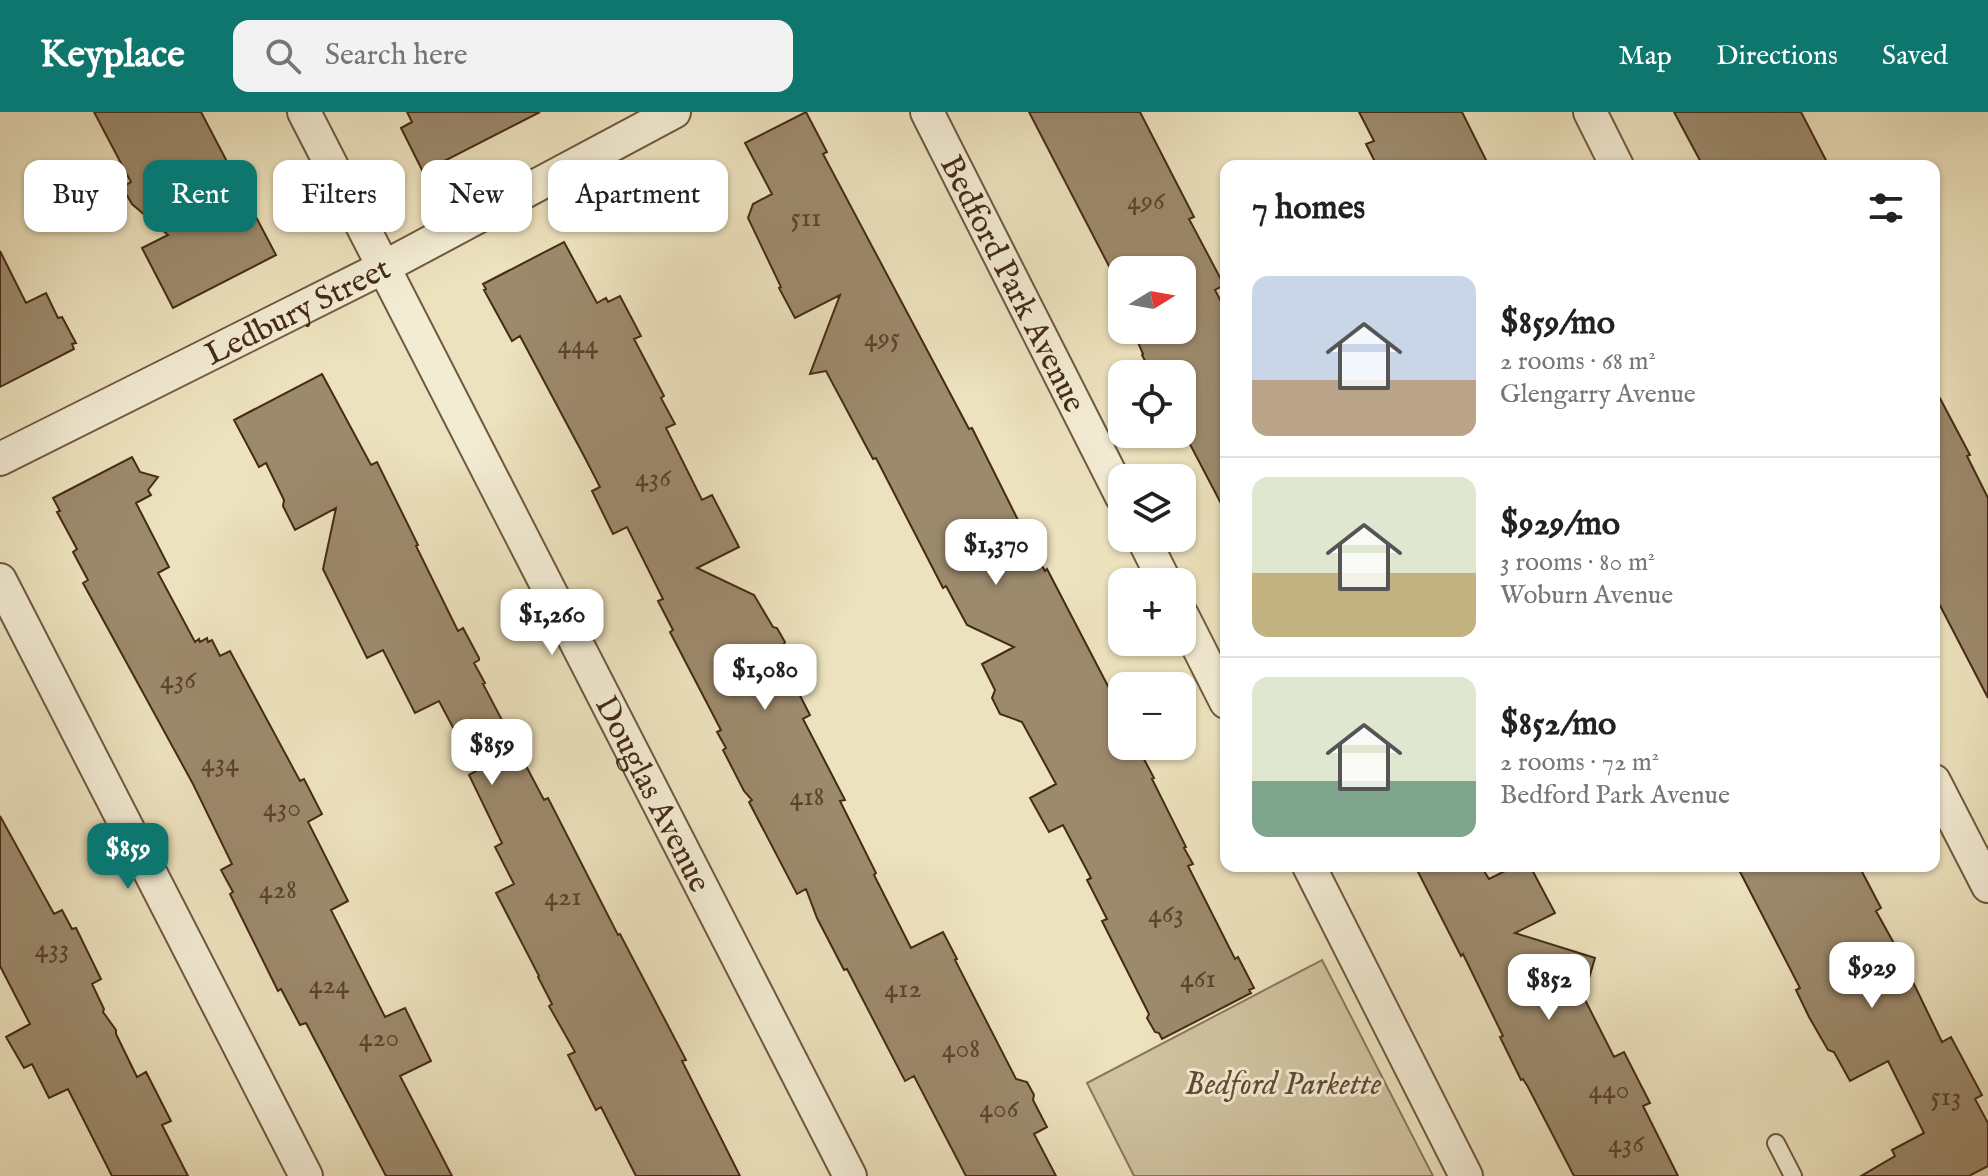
<!DOCTYPE html>
<html lang="en">
<head>
<meta charset="utf-8">
<style>
  body { margin:0; font-family:"IM FELL English",serif; background:#f2f2f2; color:#222; height:100vh; display:flex; flex-direction:column; font-size:30px; white-space:nowrap }
  * { box-sizing:border-box; margin:0 }
  p { font-size:26px; color:#767676 }
  .icon { flex:none; width:44px; height:44px; fill:none; stroke:currentColor; stroke-width:2; stroke-linecap:round; stroke-linejoin:round }
  .map { position:relative; flex:1; overflow:hidden }
  .side { position:absolute; left:1220px; top:48px; width:720px; height:712px; display:flex; flex-direction:column; background:#fff; border-radius:16px; box-shadow:0 2px 6px #0004 }
  .side>* { flex:none }
  .hud { position:absolute; left:24px; top:48px; width:760px; height:72px; display:flex; gap:16px }
  .needle { width:52px; rotate:79deg }
  .buttons { position:absolute; left:1108px; top:144px; display:grid; gap:16px }
  .buttons a { display:grid; place-items:center; width:88px; height:88px; border-radius:16px; background:#fff; box-shadow:0 2px 6px #0004; font-size:40px }
  .price { position:absolute; translate:-50% -68px; padding:0 18px; border-radius:16px; background:#fff; color:#222; font-size:26px; line-height:52px; filter:drop-shadow(0 2px 4px #0008) }
  .price::after { content:''; position:absolute; left:50%; top:48px; width:24px; height:18px; margin-left:-12px; background:inherit; clip-path:polygon(0 0,100% 0,50% 100%) }
  .price.selected { background:#0f766e; color:#fff }
  ul { padding:0; list-style:none }
  li { display:flex; align-items:center; gap:24px; height:200px; padding:0 32px }
  li+li { border-top:2px solid #e0e0e0 }
  li span { display:grid; place-items:center; flex:none; width:224px; height:160px; border-radius:16px; color:#555 }
  li>.icon { margin-inline-start:auto }
  span .icon { width:96px; height:96px; fill:#fffc; stroke-width:1 }
  li b { font-size:34px }
  h2 { display:flex; justify-content:space-between; align-items:center; height:96px; padding:0 32px; font-size:34px }
  .pill { padding:0 28px; border-radius:16px; background:#fff; box-shadow:0 2px 6px #0004; font-size:28px; line-height:72px }
  .pill.selected { background:#0f766e; color:#fff }
  header { display:flex; align-items:center; gap:48px; box-sizing:border-box; height:112px; padding:0 40px; background:#0f766e; color:#fff }
  header strong { font-size:38px }
  nav { display:flex; gap:44px; margin-inline-start:auto; font-size:28px }
  .search { width:560px; height:72px; background:#f2f2f2; display:flex; align-items:center; gap:20px; box-sizing:border-box; padding:0 28px; border-radius:16px; color:#767676; font-size:30px }
  .map>svg:first-child { display:block }
  .green { fill:#d0c3a0; stroke:#8a775a; stroke-width:2 }
  .building { fill:#9c8a6c; stroke:#452b15; stroke-width:2 }
  .lines { fill:none; stroke-linecap:round; stroke-linejoin:round }
  .lane-casing { stroke:#6f593f; stroke-width:20 }
  .street-casing { stroke:#6f593f; stroke-width:36 }
  .lane { stroke:#f3ecd4; stroke-width:16 }
  .street { stroke:#f3ecd4; stroke-width:32 }
  .labels { text-anchor:middle; stroke-width:6; stroke-linejoin:round; paint-order:stroke }
  .number-label { font-size:28px; fill:#5b432b }
  .street-label { font-size:32px; fill:#452b15; stroke:#f3ecd4 }
  .park-label { font-size:32px; font-style:italic; fill:#614931; stroke:#f3ecd4 }
</style>
</head>
<body>
<header>
<strong>Keyplace</strong>
<div class="search"><svg class="icon" aria-label="search" viewBox="0 0 24 24"><circle cx="10" cy="10" r="6"/><path d="M15 15l6 6"/></svg>Search here</div>
<nav><a>Map</a><a>Directions</a><a>Saved</a></nav>
</header>
<div class="map">
<svg width="1988" height="1064" viewBox="0 0 1988 1064">
  <rect width="100%" height="100%" fill="#ece2bd"/>
  <filter id="stains"><feTurbulence type="fractalNoise" baseFrequency=".0025" numOctaves="4"/><feColorMatrix values="0 0 0 0 .2 0 0 0 0 .09 0 0 0 0 .02 0 0 0 .5 -.17"/></filter>
  <radialGradient id="worn" r=".72"><stop offset=".6" stop-color="#630" stop-opacity="0"/><stop offset="1" stop-color="#630" stop-opacity=".3"/></radialGradient>
  <!-- green -->
  <path class="green" d="M 1322,848 L 1433,1064 L 1134,1064 L 1087,971 Z"/>
  <!-- building -->
  <path class="building" d="M 94,0 L 201,0 L 276,143 L 173,196 L 142,136 L 168,123 L 132,92 L 122,75 L 131,70 Z
    M 407,0 L 540,0 L 423,60 L 401,16 L 412,10 Z
    M 806,0 L 827,40 L 823,42 L 969,317 L 972,316 L 1033,438 L 1045,459 L 1047,457 L 1122,601 L 1122,634 L 1137,634 L 1154,666 L 1152,667 L 1186,735 L 1184,736 L 1193,752 L 1188,754 L 1235,847 L 1238,845 L 1254,876 L 1249,878 L 1251,881 L 1162,927 L 1159,921 L 1155,920 L 1147,906 L 1149,902 L 1102,809 L 1107,807 L 1087,768 L 1091,766 L 1063,713 L 1049,720 L 1030,686 L 1056,672 L 1022,610 L 1000,602 L 992,586 L 995,578 L 982,552 L 1014,535 L 967,513 L 946,474 L 943,476 L 876,346 L 873,347 L 826,259 L 810,262 L 840,183 L 795,206 L 779,176 L 781,175 L 748,106 L 753,92 L 772,82 L 745,31 Z
    M 1029,0 L 1140,0 L 1194,105 L 1189,107 L 1224,173 L 1215,178 L 1226,199 L 1226,401 L 1182,317 L 1182,262 L 1152,262 L 1142,243 L 1143,242 L 1137,228 L 1156,218 L 1182,218 L 1182,158 L 1111,158 Z
    M 1359,0 L 1462,0 L 1489,54 L 1377,54 L 1366,32 L 1374,29 Z
    M 1674,0 L 1801,0 L 1829,54 L 1703,54 Z
    M 564,130 L 597,191 L 606,186 L 608,190 L 620,184 L 641,224 L 634,227 L 664,284 L 661,286 L 675,312 L 666,316 L 702,388 L 712,383 L 739,435 L 697,456 L 754,483 L 773,515 L 777,516 L 785,530 L 782,536 L 797,563 L 791,566 L 810,603 L 803,607 L 845,688 L 840,689 L 876,761 L 874,763 L 911,836 L 943,820 L 957,847 L 955,848 L 1016,967 L 1027,970 L 1034,983 L 1033,988 L 1047,1015 L 1034,1022 L 1056,1064 L 966,1064 L 914,964 L 905,969 L 847,857 L 844,858 L 817,806 L 806,777 L 797,782 L 749,690 L 752,688 L 744,679 L 723,638 L 726,636 L 717,620 L 721,618 L 670,520 L 673,518 L 658,489 L 663,487 L 627,415 L 613,422 L 592,379 L 600,375 L 584,344 L 520,224 L 512,229 L 484,178 L 486,177 L 483,172 Z
    M 0,139 L 26,191 L 46,181 L 58,206 L 62,205 L 76,231 L 72,232 L 74,237 L 0,275 Z
    M 322,262 L 371,353 L 377,350 L 418,433 L 416,434 L 458,519 L 463,516 L 479,546 L 479,548 L 474,551 L 485,571 L 483,572 L 544,688 L 548,686 L 618,823 L 620,822 L 686,948 L 682,949 L 740,1064 L 636,1064 L 601,995 L 596,998 L 568,943 L 575,940 L 549,894 L 552,892 L 538,865 L 539,864 L 496,781 L 514,772 L 495,735 L 502,731 L 469,663 L 476,659 L 439,589 L 415,601 L 383,538 L 367,546 L 323,457 L 336,396 L 295,418 L 283,394 L 284,388 L 266,351 L 259,355 L 234,308 Z
    M 1934,275 L 1970,343 L 1967,344 L 1988,386 L 1988,586 L 1934,482 Z
    M 132,345 L 140,360 L 158,365 L 148,378 L 151,383 L 136,391 L 169,455 L 158,461 L 195,530 L 199,527 L 200,530 L 207,526 L 208,530 L 212,528 L 220,544 L 230,539 L 300,669 L 304,667 L 322,702 L 308,710 L 348,789 L 331,798 L 385,905 L 405,896 L 431,949 L 400,964 L 452,1064 L 386,1064 L 306,911 L 300,913 L 281,877 L 278,879 L 230,782 L 233,780 L 221,758 L 232,752 L 193,672 L 83,471 L 88,468 L 73,440 L 77,437 L 57,400 L 60,399 L 53,386 Z
    M 0,704 L 54,802 L 62,798 L 72,817 L 76,816 L 101,867 L 92,872 L 104,897 L 103,900 L 116,918 L 116,922 L 137,965 L 146,960 L 171,1009 L 162,1013 L 188,1064 L 112,1064 L 68,977 L 49,986 L 32,952 L 24,956 L 6,925 L 30,912 L 0,854 Z
    M 1415,754 L 1481,754 L 1489,767 L 1515,754 L 1530,754 L 1555,801 L 1515,821 L 1595,846 L 1589,866 L 1577,872 L 1614,945 L 1624,940 L 1650,991 L 1643,994 L 1678,1064 L 1574,1064 L 1528,975 L 1523,967 L 1521,968 L 1500,925 L 1503,924 L 1463,842 L 1461,844 Z
    M 1737,754 L 1859,754 L 1881,796 L 1876,799 L 1896,835 L 1942,930 L 1951,925 L 1982,983 L 1975,987 L 1988,1011 L 1988,1054 L 1969,1064 L 1861,1064 L 1895,1044 L 1892,1038 L 1924,1021 L 1888,949 L 1850,969 L 1834,940 L 1828,938 L 1809,905 L 1796,878 L 1800,876 Z"/>
  <g class="lines">
    <!-- lane casing -->
    <g class="lane-casing">
      <path id="lane" d="M 1776,1031 L 1793,1064"/>
    </g>
    <!-- street casing -->
    <g class="street-casing">
      <g id="street">
        <path id="s1" d="M 304,0 L 850,1064"/>
        <path id="s2" d="M 927,0 L 1122,385"/>
        <path d="M 1590,0 L 1617,54"/>
        <path id="s3" d="M 0,347 L 384,155 L 674,0"/>
        <path d="M 1143,426 L 1165,470"/>
        <path d="M 0,468 L 306,1064"/>
        <path d="M 1182,503 L 1226,590"/>
        <path d="M 1934,669 L 1988,774"/>
        <path d="M 1309,754 L 1466,1064"/>
      </g>
    </g>
    <!-- lane -->
    <use href="#lane" class="lane"/>
    <!-- street -->
    <use href="#street" class="street"/>
  </g>
  <g class="labels">
    <!-- number labels -->
    <g class="number-label">
      <text x="1146" y="97">496</text>
      <text x="806" y="114">511</text>
      <text x="882" y="234">495</text>
      <text x="578" y="241">444</text>
      <text x="653" y="374">436</text>
      <text x="178" y="576">436</text>
      <text x="220" y="659">434</text>
      <text x="807" y="693">418</text>
      <text x="282" y="704">430</text>
      <text x="278" y="786">428</text>
      <text x="563" y="793">421</text>
      <text x="1166" y="810">463</text>
      <text x="52" y="845">433</text>
      <text x="1198" y="875">461</text>
      <text x="329" y="881">424</text>
      <text x="903" y="885">412</text>
      <text x="379" y="934">420</text>
      <text x="961" y="945">408</text>
      <text x="1609" y="986">440</text>
      <text x="1946" y="993">513</text>
      <text x="999" y="1005">406</text>
      <text x="1626" y="1040">436</text>
    </g>
    <!-- street labels -->
    <g class="street-label">
      <text dy="11" stroke="none"><textPath href="#s2" startOffset="192">Bedford Park Avenue</textPath></text>
      <text dy="11" stroke="none"><textPath href="#s3" startOffset="332">Ledbury Street</textPath></text>
      <text dy="11" stroke="none"><textPath href="#s1" startOffset="766">Douglas Avenue</textPath></text>
    </g>
    <!-- park labels -->
    <g class="park-label">
      <text x="1283" y="982">Bedford Parkette</text>
    </g>
  </g>
  <rect width="100%" height="100%" filter="url(#stains)"/>
  <rect width="100%" height="100%" fill="url(#worn)"/>
</svg>
<div class="buttons">
<a><svg class="needle" viewBox="-14 -14 28 28"><path d="M0-13l5 13h-10z" fill="#e53935"/><path d="M0 13l5-13h-10z" fill="#767676"/></svg></a>
<a><svg class="icon" aria-label="locate" viewBox="0 0 24 24"><circle cx="12" cy="12" r="6"/><path d="M12 2v4M12 18v4M2 12h4M18 12h4"/></svg></a>
<a><svg class="icon" aria-label="layers" viewBox="0 0 24 24"><path d="M12 4l9 5-9 5-9-5zM3 14l9 5 9-5"/></svg></a>
<a>+</a>
<a>−</a>
</div>
<b class="price" style="left:996px;top:475px">$1,370</b>
<b class="price" style="left:552px;top:545px">$1,260</b>
<b class="price" style="left:765px;top:600px">$1,080</b>
<b class="price" style="left:492px;top:675px">$859</b>
<b class="price selected" style="left:128px;top:779px">$859</b>
<b class="price" style="left:1872px;top:898px">$929</b>
<b class="price" style="left:1549px;top:910px">$852</b>
<div class="hud">
<a class="pill">Buy</a>
<a class="pill selected">Rent</a>
<a class="pill">Filters</a>
<a class="pill">New</a>
<a class="pill">Apartment</a>
</div>
<section class="side">
<h2>7 homes<svg class="icon" aria-label="filters" viewBox="0 0 24 24"><path d="M4 7h16M4 17h16"/><circle cx="9" cy="7" r="2"/><circle cx="15" cy="17" r="2"/></svg></h2>
<ul>
<li><span style="background:linear-gradient(#c9d6e8 65%,#b9a48a 0)"><svg class="icon" aria-label="home" viewBox="0 0 24 24"><path d="M3 11l9-7 9 7M6 9v11h12V9"/></svg></span><div><b>$859/mo</b><p>2 rooms · 68 m²</p><p>Glengarry Avenue</p></div></li>
<li><span style="background:linear-gradient(#dfe7d0 60%,#c2b280 0)"><svg class="icon" aria-label="home" viewBox="0 0 24 24"><path d="M3 11l9-7 9 7M6 9v11h12V9"/></svg></span><div><b>$929/mo</b><p>3 rooms · 80 m²</p><p>Woburn Avenue</p></div></li>
<li><span style="background:linear-gradient(#dfe7d0 65%,#7fa58c 0)"><svg class="icon" aria-label="home" viewBox="0 0 24 24"><path d="M3 11l9-7 9 7M6 9v11h12V9"/></svg></span><div><b>$852/mo</b><p>2 rooms · 72 m²</p><p>Bedford Park Avenue</p></div></li>
</ul>
</section>
</div>
</body>
</html>
